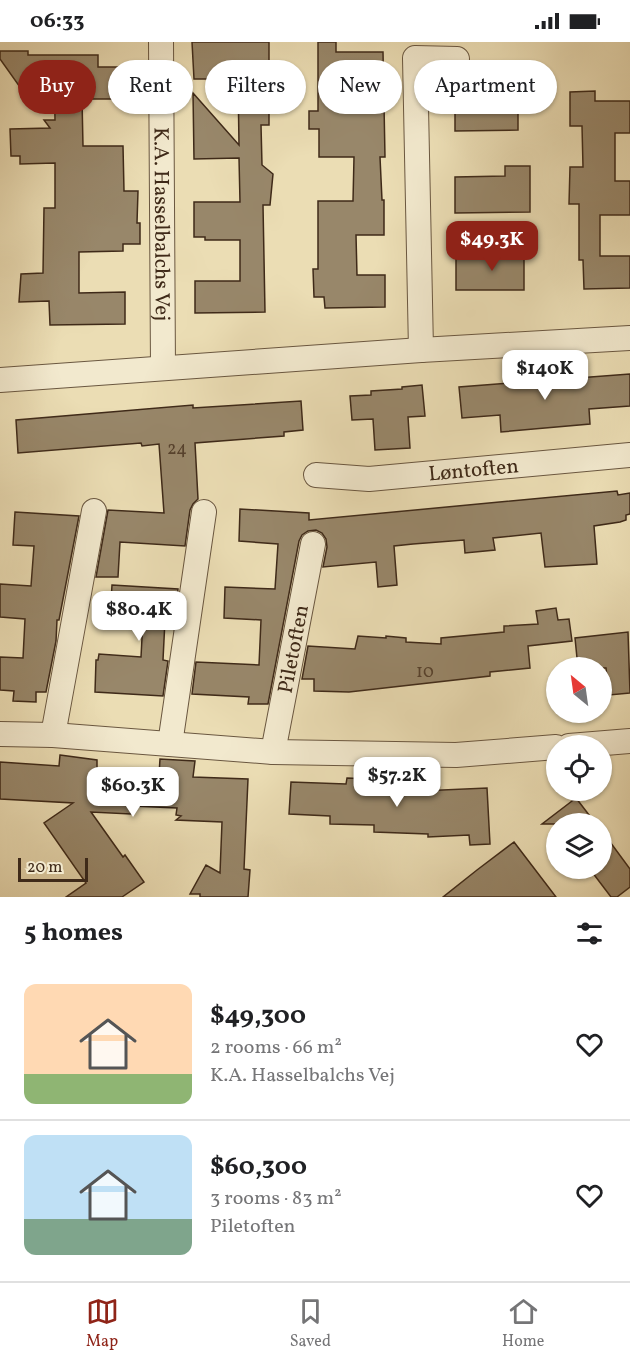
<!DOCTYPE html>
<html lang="en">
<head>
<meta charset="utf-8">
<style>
  body { margin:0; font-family:Vollkorn,serif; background:#f6f6f6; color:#202124; height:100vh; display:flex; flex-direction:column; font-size:22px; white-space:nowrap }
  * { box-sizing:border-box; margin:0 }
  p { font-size:20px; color:#757577 }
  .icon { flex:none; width:33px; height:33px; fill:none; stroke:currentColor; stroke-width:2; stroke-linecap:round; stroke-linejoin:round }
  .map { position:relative; height:855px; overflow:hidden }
  .side { display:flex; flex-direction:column; background:#fff; flex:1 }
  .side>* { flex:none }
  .guide { position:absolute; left:18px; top:18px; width:594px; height:54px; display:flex; gap:12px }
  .needle { width:39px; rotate:331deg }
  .buttons { position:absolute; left:546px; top:615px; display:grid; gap:12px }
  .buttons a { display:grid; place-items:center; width:66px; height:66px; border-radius:50%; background:#fff; box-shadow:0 2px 4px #0004; font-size:30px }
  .scale { position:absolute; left:18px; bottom:15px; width:70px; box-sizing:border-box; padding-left:6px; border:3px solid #3f2a19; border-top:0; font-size:16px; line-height:21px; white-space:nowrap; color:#3f2a19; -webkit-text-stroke:4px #f2e9ce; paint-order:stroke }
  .price { position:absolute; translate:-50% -51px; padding:0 14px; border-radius:12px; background:#fff; color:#222; font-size:20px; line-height:39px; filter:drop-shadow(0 2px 3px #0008) }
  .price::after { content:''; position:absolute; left:50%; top:36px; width:18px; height:14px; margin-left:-9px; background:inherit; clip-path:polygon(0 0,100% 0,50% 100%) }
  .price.selected { background:#8f2418; color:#fff }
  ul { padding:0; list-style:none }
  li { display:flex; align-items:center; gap:18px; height:150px; padding:0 24px }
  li+li { border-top:2px solid #e0e0e0 }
  li span { display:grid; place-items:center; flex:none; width:168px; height:120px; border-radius:12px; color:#555 }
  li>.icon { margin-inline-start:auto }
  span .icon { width:72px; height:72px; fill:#fffc; stroke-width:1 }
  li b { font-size:26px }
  h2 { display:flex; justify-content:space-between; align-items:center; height:72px; padding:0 24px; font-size:26px }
  .chip { padding:0 21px; border-radius:27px; background:#fff; box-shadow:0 2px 4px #0004; font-size:21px; line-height:54px }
  .chip.selected { background:#8f2418; color:#fff }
  .status { display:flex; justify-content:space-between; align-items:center; height:42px; padding:0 30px; background:#fff; direction:ltr }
  .status svg { height:16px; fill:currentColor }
  .dock { display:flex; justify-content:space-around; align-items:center; height:84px; border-top:2px solid #e0e0e0; background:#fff; font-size:16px; color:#757577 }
  .dock a { display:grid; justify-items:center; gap:3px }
  .dock .selected { color:#8f2418 }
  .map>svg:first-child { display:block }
  .building { fill:#98876a; stroke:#3f2a19; stroke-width:1.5 }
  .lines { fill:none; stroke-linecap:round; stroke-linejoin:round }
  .street-casing { stroke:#6a5740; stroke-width:26 }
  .street { stroke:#f2e9ce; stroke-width:24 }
  .labels { text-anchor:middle; stroke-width:4.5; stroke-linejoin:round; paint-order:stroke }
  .number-label { font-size:18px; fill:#55412d }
  .street-label { font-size:21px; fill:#3f2a19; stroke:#f2e9ce }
</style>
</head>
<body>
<div class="status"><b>06:33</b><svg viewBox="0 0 49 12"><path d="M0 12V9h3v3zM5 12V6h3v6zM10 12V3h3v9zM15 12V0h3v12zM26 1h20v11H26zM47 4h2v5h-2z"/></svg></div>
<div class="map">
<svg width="630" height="855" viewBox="0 0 630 855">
  <rect width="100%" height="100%" fill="#ebddb4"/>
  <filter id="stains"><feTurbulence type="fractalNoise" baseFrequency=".00333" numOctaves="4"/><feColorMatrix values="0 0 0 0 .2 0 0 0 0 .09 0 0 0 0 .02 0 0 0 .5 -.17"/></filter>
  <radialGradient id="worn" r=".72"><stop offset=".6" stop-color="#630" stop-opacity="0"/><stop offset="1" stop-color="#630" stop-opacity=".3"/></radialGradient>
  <!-- building -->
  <path class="building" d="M 192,0 L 269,0 L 269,83 L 261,83 L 262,123 L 273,132 L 270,163 L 263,163 L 265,270 L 195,271 L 195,239 L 240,239 L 240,198 L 205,198 L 205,195 L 194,195 L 194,160 L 240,160 L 239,116 L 194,117 L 193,51 L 239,103 L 238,37 L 194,37 Z
    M 318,0 L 336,0 L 336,10 L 383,10 L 385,115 L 380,115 L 382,158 L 384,158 L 384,193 L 356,193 L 357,233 L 385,233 L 385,265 L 325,266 L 324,255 L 314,255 L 313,227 L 318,227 L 318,159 L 353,159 L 354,115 L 319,115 L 319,87 L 309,87 L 309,69 L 318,69 Z
    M 0,9 L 28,9 L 28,13 L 98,13 L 98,25 L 122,25 L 123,57 L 82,57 L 83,104 L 123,104 L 124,149 L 138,149 L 137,181 L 140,181 L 140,202 L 123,202 L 123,209 L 79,210 L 79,251 L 125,250 L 125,282 L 50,283 L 49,259 L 19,260 L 21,232 L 43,231 L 44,166 L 55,166 L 55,121 L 20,122 L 20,114 L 11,114 L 10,87 L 50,86 L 44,78 L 55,78 L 54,22 L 22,48 L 0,17 Z
    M 480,42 L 529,44 L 530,71 L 518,71 L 518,88 L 455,89 L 455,57 L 480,57 Z
    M 595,49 L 595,59 L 630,59 L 630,91 L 615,91 L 615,139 L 630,139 L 630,173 L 600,173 L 600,214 L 630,214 L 630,246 L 584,247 L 583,218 L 579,218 L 579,162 L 569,162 L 570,125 L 583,125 L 582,84 L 570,84 L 570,50 Z
    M 505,124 L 530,124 L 530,170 L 455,171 L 455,135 L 505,134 Z
    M 500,206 L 524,206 L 524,248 L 456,248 L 456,216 L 500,216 Z
    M 630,332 L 630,364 L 589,367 L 590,382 L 501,390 L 500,373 L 462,376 L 459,345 Z
    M 422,343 L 425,374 L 408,375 L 410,406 L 375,408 L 373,377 L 352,378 L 350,354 L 371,353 L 371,349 L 402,347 L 402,345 Z
    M 301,359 L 303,388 L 284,390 L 284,394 L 195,401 L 198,457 L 193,462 L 190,468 L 185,504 L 120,500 L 118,535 L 96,535 L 108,468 L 164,471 L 159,402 L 142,404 L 141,401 L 18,411 L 16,378 L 193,363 L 193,366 Z
    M 617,449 L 618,453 L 630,451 L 630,472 L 626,473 L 626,478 L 620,480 L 594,484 L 597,522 L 545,525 L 541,491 L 493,496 L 495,508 L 465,511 L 464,498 L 413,502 L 394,504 L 397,543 L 378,545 L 376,520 L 323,525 L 327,505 L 326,497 L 322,491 L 316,488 L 308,489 L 302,493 L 299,499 L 268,662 L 248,662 L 249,655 L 192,652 L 196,620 L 259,623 L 261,578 L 224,576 L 225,545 L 275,547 L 278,502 L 239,499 L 240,467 L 309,471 L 309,478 Z
    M 15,470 L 79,474 L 59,578 L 57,578 L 56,599 L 46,650 L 36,650 L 36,660 L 13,659 L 14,649 L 0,648 L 0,615 L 23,616 L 25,577 L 0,575 L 0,542 L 31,544 L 34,504 L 13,503 Z
    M 112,543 L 178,547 L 174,579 L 165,578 L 163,618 L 168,619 L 163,654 L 95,650 L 96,618 L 98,618 L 99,612 L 141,615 L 143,577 L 110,575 Z
    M 556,566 L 558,578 L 569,577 L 572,599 L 528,604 L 530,626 L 490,630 L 490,634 L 349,650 L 314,649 L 314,637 L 302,637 L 308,604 L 355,607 L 358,594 L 386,596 L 386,594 L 406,596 L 406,600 L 441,602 L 441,596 L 504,590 L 504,584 L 538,582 L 536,569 Z
    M 628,590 L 630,651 L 609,653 L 606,626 L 578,626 L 575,596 Z
    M 60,713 L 97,718 L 97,729 L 159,733 L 160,717 L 195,719 L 193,735 L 248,737 L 244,827 L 250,828 L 248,855 L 200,855 L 200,852 L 190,852 L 206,823 L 220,831 L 222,780 L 176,778 L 181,774 L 176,773 L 177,766 L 132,764 L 131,772 L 91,770 L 123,815 L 125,813 L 144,840 L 122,855 L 66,855 L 86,841 L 44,781 L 73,761 L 0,757 L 0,720 L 59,724 Z
    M 347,736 L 369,737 L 369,743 L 420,746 L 420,749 L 487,746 L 490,802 L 470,803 L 469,793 L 428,795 L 428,792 L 374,790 L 374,783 L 330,782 L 330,774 L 289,772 L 291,740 L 346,742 Z
    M 576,756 L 596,782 L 542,782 Z
    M 602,789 L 630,827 L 630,845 L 617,855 L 611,855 L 589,826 L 602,826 Z
    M 514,800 L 556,855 L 443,855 L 477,828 Z"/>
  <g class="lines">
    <!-- street casing -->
    <g class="street-casing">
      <g id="street">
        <path id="s1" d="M 161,0 L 163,326"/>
        <path d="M 421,308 L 415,16 L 457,17"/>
        <path d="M 0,338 L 421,308 L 630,296"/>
        <path id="s2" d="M 316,433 L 369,437 L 630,413"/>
        <path d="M 0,692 L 53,693 L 273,710 L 456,713 L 556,705"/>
        <path d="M 53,693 L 94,469"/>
        <path d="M 170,702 L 204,470"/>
        <path d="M 569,704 L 630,699"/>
        <path id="s3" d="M 273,710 L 313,502"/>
      </g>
    </g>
    <!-- street -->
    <use href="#street" class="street"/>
  </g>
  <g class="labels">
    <!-- number labels -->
    <g class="number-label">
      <text x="177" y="412">24</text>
      <text x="425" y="635">10</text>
    </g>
    <!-- street labels -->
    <g class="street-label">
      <text dy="7" stroke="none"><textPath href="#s1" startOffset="182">K.A. Hasselbalchs Vej</textPath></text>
      <text dy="7" stroke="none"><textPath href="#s2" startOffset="158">Løntoften</textPath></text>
      <text dy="7" stroke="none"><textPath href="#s3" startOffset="105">Piletoften</textPath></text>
    </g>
  </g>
  <rect width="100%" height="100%" filter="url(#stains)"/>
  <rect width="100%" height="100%" fill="url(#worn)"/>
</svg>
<div class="buttons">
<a><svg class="needle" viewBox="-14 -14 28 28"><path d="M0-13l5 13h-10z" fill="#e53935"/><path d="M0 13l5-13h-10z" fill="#757577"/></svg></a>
<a><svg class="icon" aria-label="locate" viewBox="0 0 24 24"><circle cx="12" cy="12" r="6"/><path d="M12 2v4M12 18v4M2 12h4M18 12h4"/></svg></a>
<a><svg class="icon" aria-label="layers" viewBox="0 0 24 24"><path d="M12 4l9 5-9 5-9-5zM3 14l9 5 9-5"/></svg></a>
</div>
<div class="scale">20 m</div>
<b class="price selected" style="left:492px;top:230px">$49.3K</b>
<b class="price" style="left:545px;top:359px">$140K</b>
<b class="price" style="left:139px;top:600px">$80.4K</b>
<b class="price" style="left:397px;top:766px">$57.2K</b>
<b class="price" style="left:133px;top:776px">$60.3K</b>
<div class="guide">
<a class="chip selected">Buy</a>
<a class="chip">Rent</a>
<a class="chip">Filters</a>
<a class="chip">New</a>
<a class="chip">Apartment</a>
</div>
</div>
<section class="side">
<h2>5 homes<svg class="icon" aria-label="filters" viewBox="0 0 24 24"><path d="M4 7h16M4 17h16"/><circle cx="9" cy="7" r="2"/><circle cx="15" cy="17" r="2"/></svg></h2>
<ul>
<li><span style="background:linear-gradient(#ffd9b3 75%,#8fb573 0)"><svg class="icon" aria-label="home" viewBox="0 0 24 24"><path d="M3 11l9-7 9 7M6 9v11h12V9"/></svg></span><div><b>$49,300</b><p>2 rooms · 66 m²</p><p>K.A. Hasselbalchs Vej</p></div><svg class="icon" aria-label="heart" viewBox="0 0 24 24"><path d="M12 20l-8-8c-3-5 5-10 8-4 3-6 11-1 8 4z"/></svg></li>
<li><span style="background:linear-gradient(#bfe0f5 70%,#7fa58c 0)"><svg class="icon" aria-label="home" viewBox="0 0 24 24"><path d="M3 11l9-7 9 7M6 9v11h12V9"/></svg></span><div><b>$60,300</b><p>3 rooms · 83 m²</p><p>Piletoften</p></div><svg class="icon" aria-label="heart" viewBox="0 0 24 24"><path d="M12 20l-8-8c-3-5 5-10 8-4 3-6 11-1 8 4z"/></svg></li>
</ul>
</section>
<nav class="dock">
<a class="selected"><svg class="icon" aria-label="map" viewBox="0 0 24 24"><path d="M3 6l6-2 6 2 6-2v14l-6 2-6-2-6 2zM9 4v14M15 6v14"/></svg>Map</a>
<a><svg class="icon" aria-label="saved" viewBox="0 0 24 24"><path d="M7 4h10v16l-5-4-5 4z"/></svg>Saved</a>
<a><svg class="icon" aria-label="home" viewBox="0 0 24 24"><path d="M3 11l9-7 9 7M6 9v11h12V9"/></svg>Home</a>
</nav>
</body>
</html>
